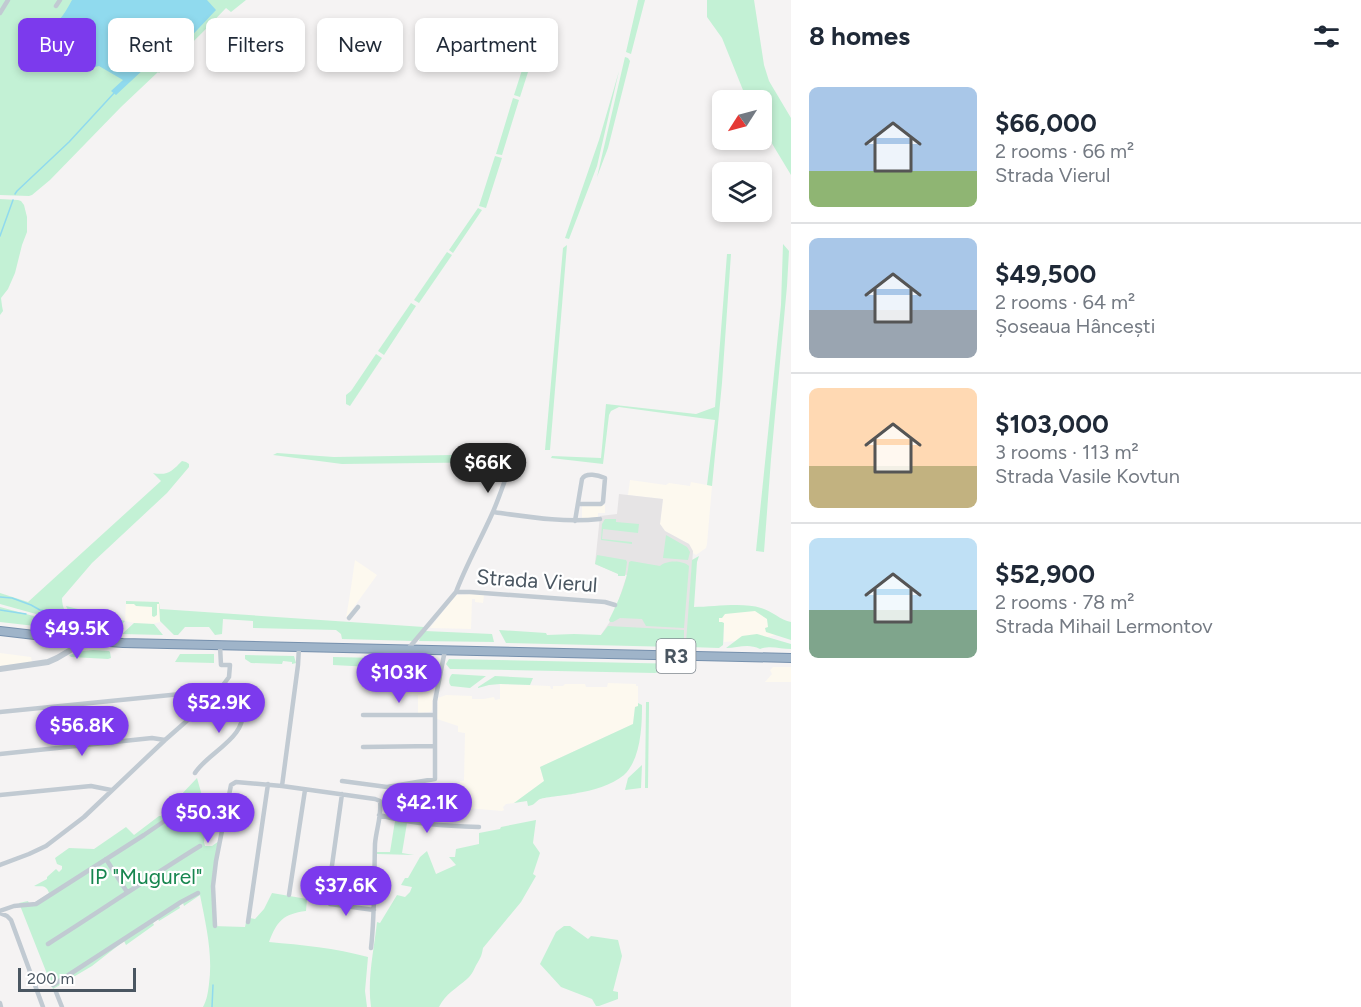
<!DOCTYPE html>
<html lang="en">
<head>
<meta charset="utf-8">
<style>
  body { margin:0; font-family:Figtree,sans-serif; background:#f2f2f3; color:#1f2937; height:100vh; display:flex; flex-direction:column; font-size:22px; white-space:nowrap }
  * { box-sizing:border-box; margin:0 }
  p { font-size:20px; color:#747a83 }
  .icon { flex:none; width:33px; height:33px; fill:none; stroke:currentColor; stroke-width:2; stroke-linecap:round; stroke-linejoin:round }
  .map { position:relative; flex:1; overflow:hidden }
  .sheet { display:flex; flex-direction:column; background:#fff; width:570px }
  .sheet>* { flex:none }
  .hud { position:absolute; left:18px; top:18px; width:570px; height:54px; display:flex; gap:12px }
  .needle { width:39px; rotate:234deg }
  .tools { position:absolute; left:712px; top:90px; display:grid; gap:12px }
  .tools a { display:grid; place-items:center; width:60px; height:60px; border-radius:9px; background:#fff; box-shadow:0 3px 9px #0003; font-size:30px }
  .scale { position:absolute; left:18px; bottom:15px; width:118px; box-sizing:border-box; padding-left:6px; border:3px solid #4a5661; border-top:0; font-size:16px; line-height:21px; white-space:nowrap; color:#4a5661; -webkit-text-stroke:4px #fff; paint-order:stroke }
  .price { position:absolute; translate:-50% -51px; padding:0 14px; border-radius:21px; background:#7c3aed; color:#fff; font-size:20px; line-height:39px; filter:drop-shadow(0 2px 3px #0008) }
  .price::after { content:''; position:absolute; left:50%; top:36px; width:18px; height:14px; margin-left:-9px; background:inherit; clip-path:polygon(0 0,100% 0,50% 100%) }
  .price.on { background:#222; color:#fff }
  ul { padding:0; list-style:none }
  li { display:flex; align-items:center; gap:18px; height:150px; padding:0 18px }
  li+li { border-top:2px solid #e0e1e3 }
  li span { display:grid; place-items:center; flex:none; width:168px; height:120px; border-radius:9px; color:#555 }
  li>.icon { margin-inline-start:auto }
  span .icon { width:72px; height:72px; fill:#fffc; stroke-width:1 }
  li b { font-size:26px }
  h2 { display:flex; justify-content:space-between; align-items:center; height:72px; padding:0 18px; font-size:26px }
  .chip { padding:0 21px; border-radius:9px; background:#fff; box-shadow:0 3px 9px #0003; font-size:21px; line-height:54px }
  .chip.on { background:#7c3aed; color:#fff }
  main { display:flex; flex:1; min-height:0 }
  .map>svg:first-child { display:block }
  .commercial { fill:#fdf9ef }
  .education { fill:#e6e4e5 }
  .green { fill:#c3f1d5 }
  .water { fill:#90daee }
  .lines { fill:none; stroke-linecap:round; stroke-linejoin:round }
  .stream { stroke:#90daee; stroke-width:1.5 }
  .trunk-casing { stroke:#7690ad; stroke-width:10 }
  .minor { stroke:#c1cad2; stroke-width:4.5 }
  .tertiary { stroke:#c1cad2; stroke-width:6 }
  .trunk { stroke:#9fb4c9; stroke-width:8 }
  .labels { text-anchor:middle; stroke-width:4.5; stroke-linejoin:round; paint-order:stroke }
  .shield { fill:#fff; stroke:#808990; stroke-width:1.5 }
  .shield-label { font-size:20px; font-weight:bold; fill:#4a5661 }
  .street-label { font-size:21px; fill:#4a5661; stroke:#fff }
  .park-label { font-size:21px; fill:#17864f; stroke:#fff }
</style>
</head>
<body>
<main>
<div class="map">
<svg width="791" height="1007" viewBox="0 0 791 1007">
  <rect width="100%" height="100%" fill="#f5f3f3"/>
  <!-- commercial -->
  <path class="commercial" d="M 630,480 L 666,485 L 669,483 L 690,486 L 691,482 L 712,486 L 707,544 L 706,548 L 696,555 L 693,553 L 689,544 L 665,531 L 660,524 L 663,499 L 628,495 Z
    M 605,505 L 605,513 L 598,513 L 598,517 L 582,519 L 582,506 Z
    M 355,560 L 377,575 L 346,618 L 350,594 Z
    M 472,594 L 484,595 L 483,603 L 475,602 L 475,599 L 472,599 L 471,629 L 430,628 L 456,595 Z
    M 126,601 L 160,602 L 160,622 L 152,624 L 134,623 L 125,621 Z
    M 716,610 L 762,611 L 774,618 L 776,635 L 763,638 L 739,638 L 736,641 L 724,642 L 724,624 L 716,623 Z
    M 0,653 L 31,657 L 32,662 L 0,666 Z
    M 773,667 L 791,667 L 791,682 L 765,682 L 772,674 L 770,670 Z
    M 402,673 L 434,673 L 432,710 L 430,712 L 418,713 L 418,695 L 401,695 Z
    M 608,683 L 636,684 L 636,686 L 638,686 L 638,706 L 635,707 L 633,724 L 540,767 L 544,781 L 514,803 L 506,804 L 503,807 L 504,810 L 502,811 L 456,807 L 460,781 L 464,781 L 465,733 L 458,732 L 458,726 L 437,719 L 438,698 L 446,695 L 472,696 L 472,699 L 484,699 L 494,697 L 495,700 L 500,699 L 500,684 L 550,686 L 551,689 L 553,689 L 553,686 L 563,686 L 565,684 L 585,684 L 586,687 L 607,687 Z"/>
  <!-- education -->
  <path class="education" d="M 619,494 L 663,499 L 660,524 L 665,531 L 689,544 L 693,551 L 687,640 L 601,635 L 613,617 L 627,575 L 619,574 L 595,564 L 600,516 L 617,514 Z"/>
  <!-- green -->
  <path class="green" d="M 0,0 L 246,0 L 231,12 L 226,8 C 205,30 183,53 159,73 L 158,72 L 121,107 L 50,180 L 32,195 L 29,196 L 0,195 Z
    M 638,0 L 645,0 L 631,54 L 626,52 Z
    M 707,0 L 754,0 L 764,65 L 769,81 L 791,118 L 791,175 L 762,127 L 762,100 L 747,100 L 722,38 L 707,17 Z
    M 532,39 L 538,41 L 520,97 L 514,95 Z
    M 625,57 L 628,58 L 630,61 L 608,148 L 597,177 Z
    M 619,71 L 597,166 L 569,239 L 565,238 L 599,140 Z
    M 513,98 L 519,100 L 502,155 L 496,154 Z
    M 495,156 L 502,158 L 486,208 L 479,206 Z
    M 0,199 L 18,200 L 21,201 L 24,205 L 27,217 L 27,232 L 22,245 L 15,273 L 8,289 L 1,298 L 2,306 L 3,311 L 0,315 Z
    M 478,208 L 482,210 L 453,253 L 449,250 Z
    M 783,244 L 789,251 L 787,286 L 771,459 L 764,552 L 756,551 L 781,305 Z
    M 567,245 L 550,450 L 545,450 L 563,248 Z
    M 447,252 L 452,255 L 419,303 L 414,300 Z
    M 727,254 L 731,254 L 722,383 L 712,486 L 707,485 L 715,420 L 619,407 L 611,411 L 609,415 L 603,464 L 551,458 L 552,456 L 601,458 L 606,404 L 696,414 L 715,407 Z
    M 411,303 L 416,306 L 384,355 L 378,351 Z
    M 376,354 L 382,358 L 350,406 L 346,404 L 346,395 L 351,391 Z
    M 277,453 L 334,457 L 512,454 L 509,462 L 342,464 L 273,455 Z
    M 182,461 L 186,462 L 189,464 L 189,467 L 167,493 L 92,563 L 62,598 C 62,608 66,615 74,622 L 54,619 L 0,604 L 0,593 L 28,602 L 161,481 L 153,473 C 168,476 172,471 182,461 Z
    M 605,519 L 616,519 L 616,522 L 639,524 L 638,533 L 603,529 L 602,539 L 632,542 L 632,544 L 601,540 L 602,524 Z
    M 666,535 L 687,547 L 690,552 L 688,560 L 663,558 Z
    M 597,555 L 626,560 L 627,562 L 625,576 L 618,576 L 618,574 L 595,564 Z
    M 699,556 L 697,562 L 694,607 C 713,607 743,602 761,608 C 772,611 780,620 791,622 L 791,640 L 766,632 L 765,628 L 768,627 L 767,619 L 755,611 L 725,614 L 722,618 L 719,618 L 719,622 L 722,622 L 724,623 L 723,645 L 719,648 L 689,647 L 686,643 L 692,560 Z
    M 631,561 L 660,566 C 666,560 683,560 689,566 L 684,628 L 646,626 L 642,619 L 620,618 L 613,622 L 610,622 L 609,620 C 618,602 627,583 629,562 Z
    M 126,601 L 159,602 L 160,609 L 424,627 L 413,641 L 342,639 L 341,634 L 336,630 L 253,628 L 253,621 L 223,619 L 222,634 L 215,635 L 209,627 L 185,627 L 178,635 L 174,635 L 160,621 L 159,604 L 157,604 L 157,615 L 154,617 L 152,616 L 152,607 L 136,606 L 134,604 L 126,604 Z
    M 66,606 L 125,621 L 115,631 C 95,623 75,629 66,606 Z
    M 0,607 L 56,622 L 107,631 L 109,632 L 88,632 L 0,622 Z
    M 134,623 L 154,624 L 163,635 L 122,634 Z
    M 608,626 L 684,630 L 684,639 L 681,646 L 675,647 L 506,643 L 499,630 L 546,633 L 547,635 L 574,634 L 601,635 Z
    M 425,631 L 492,634 L 494,642 L 419,641 L 420,638 Z
    M 757,634 L 791,644 L 791,649 C 780,649 771,645 760,649 C 748,643 738,648 726,648 L 742,636 Z
    M 93,650 L 109,651 L 110,652 L 111,658 L 108,659 L 71,657 L 69,655 L 83,651 Z
    M 180,654 L 214,654 L 214,663 L 175,662 Z
    M 245,655 L 294,656 L 296,663 L 292,664 L 292,662 L 283,661 L 282,664 L 251,663 L 245,659 Z
    M 333,657 L 380,658 L 371,659 L 371,667 L 333,665 Z
    M 449,659 L 684,664 L 684,666 L 655,673 L 454,669 L 450,669 L 446,664 Z
    M 452,674 L 485,676 L 486,676 L 470,688 L 451,686 C 448,683 449,677 452,674 Z
    M 495,676 L 532,678 L 533,678 L 530,685 L 500,684 L 489,685 L 478,688 L 478,687 Z
    M 646,702 L 649,702 L 649,707 L 648,788 L 645,788 Z
    M 638,703 L 642,705 C 642,726 641,759 624,775 C 612,785 592,791 577,793 C 569,795 545,797 540,799 C 535,802 535,805 528,806 L 527,801 L 514,803 L 544,781 L 540,767 L 633,724 L 635,707 L 638,706 Z
    M 642,765 L 641,788 L 625,790 L 628,778 Z
    M 197,778 L 208,817 L 204,842 L 205,846 L 212,846 L 219,841 L 215,861 L 213,926 L 245,927 L 246,922 L 250,918 L 255,919 L 264,909 L 272,893 L 307,899 L 306,911 C 283,914 277,921 269,942 C 302,945 335,948 368,957 L 365,991 L 367,1007 L 203,1007 C 207,1000 208,992 209,984 C 213,954 206,925 200,895 L 184,906 L 183,903 L 179,905 L 180,908 L 159,921 L 158,919 L 153,923 L 154,925 L 126,945 L 124,941 L 92,966 L 53,989 L 19,903 L 28,901 L 29,903 L 34,903 L 49,893 C 46,884 41,887 34,886 L 47,879 L 47,877 L 56,869 L 59,872 L 62,869 L 62,866 L 57,864 L 55,858 L 69,848 L 94,849 L 126,827 L 134,835 L 159,816 L 161,816 Z
    M 536,820 L 533,843 L 540,853 L 533,874 L 536,876 L 521,902 L 483,948 C 482,954 481,957 478,962 C 474,968 473,974 467,979 C 457,988 445,994 439,1007 L 371,1007 C 367,979 374,950 377,922 L 380,923 L 397,895 L 405,897 L 410,892 L 412,887 L 401,885 L 405,878 L 408,878 L 420,857 L 427,851 L 436,874 L 456,865 L 449,857 L 455,857 L 456,849 L 479,844 L 479,833 L 500,829 L 501,827 Z
    M 395,821 L 407,823 L 402,853 L 414,855 L 377,854 L 377,852 L 390,852 Z
    M 564,926 L 570,926 L 588,939 L 591,936 L 618,940 L 622,956 L 613,991 L 618,992 L 618,999 L 599,1006 L 596,1006 L 592,999 L 561,987 L 540,964 L 556,932 Z"/>
  <!-- water -->
  <path class="water" d="M 72,0 L 207,0 L 216,10 L 181,47 L 158,59 L 145,68 L 116,95 L 111,91 L 123,80 L 99,66 L 95,67 L 90,62 L 93,51 L 82,47 L 60,51 L 62,30 L 60,28 L 47,31 C 50,25 53,25 58,21 C 64,15 68,7 72,0 Z"/>
  <g class="lines">
    <!-- stream -->
    <path class="stream" d="M 15,194 L 17,191 L 69,142 L 115,92
      M 0,236 L 13,200
      M 0,597 L 12,598 L 31,605 L 40,610 L 47,611 L 58,617
      M 0,610 L 26,614
      M 212,1007 L 213,985"/>
    <!-- trunk casing -->
    <g class="trunk-casing">
      <path id="trunk" d="M 0,631 L 69,639 L 123,643 L 791,658"/>
    </g>
    <!-- minor -->
    <path class="minor" d="M 56,6 L 60,0
      M 0,13 L 8,0
      M 493,512 C 529,517 564,523 600,519
      M 575,521 L 582,479 C 586,472 598,475 605,478 L 603,502 L 601,504 L 578,504
      M 456,592 C 466,565 480,541 492,514 C 501,494 507,472 516,452
      M 349,618 L 358,607
      M 408,649 L 456,592 L 470,592 L 605,602 L 615,605
      M 0,712 L 221,690 L 242,706 C 249,738 209,751 195,773
      M 363,715 L 434,715
      M 363,747 L 435,746
      M 0,754 L 152,738 L 165,740
      M 342,781 L 387,787 L 435,779 L 435,701 L 445,650
      M 282,786 L 298,665 L 299,647
      M 342,794 L 327,901 L 330,904 L 374,910
      M 0,795 L 91,786 L 111,790
      M 379,815 C 412,824 446,826 479,827
      M 106,859 L 127,892
      M 0,865 L 29,854 L 46,846 L 84,817 L 165,740 L 214,697 L 229,677 L 230,665 L 221,665 L 220,646
      M 289,895 L 305,790
      M 0,911 L 14,906 L 36,904 L 144,835 L 201,796
      M 0,913 L 7,916 L 11,920 L 43,1007
      M 248,922 L 268,784
      M 215,926 L 213,886 L 216,861 L 231,785 L 236,782 L 282,786 L 375,799 L 380,801 C 382,815 376,830 375,844 C 374,879 375,913 371,948
      M 48,944 C 99,912 148,878 200,846
      M 53,985 L 181,902 L 198,893
      M 56,992 L 62,1007
      M 0,1003 L 1,1007"/>
    <!-- tertiary -->
    <path class="tertiary" d="M 0,669 L 48,662 L 57,658 L 86,641"/>
    <!-- trunk -->
    <use href="#trunk" class="trunk"/>
  </g>
  <g class="labels">
    <!-- shield labels -->
    <rect class="shield" x="656.5" y="639" width="39" height="34" rx="4.5"/>
    <g class="shield-label">
      <text x="676" y="663">R3</text>
    </g>
    <!-- street labels -->
    <g class="street-label">
      <text transform="translate(537 581) rotate(4)" y="7">Strada Vierul</text>
    </g>
    <!-- park labels -->
    <g class="park-label">
      <text x="146" y="884">IP "Mugurel"</text>
    </g>
  </g>
</svg>
<div class="tools">
<a><svg class="needle" viewBox="-14 -14 28 28"><path d="M0-13l5 13h-10z" fill="#e53935"/><path d="M0 13l5-13h-10z" fill="#747a83"/></svg></a>
<a><svg class="icon" aria-label="layers" viewBox="0 0 24 24"><path d="M12 4l9 5-9 5-9-5zM3 14l9 5 9-5"/></svg></a>
</div>
<div class="scale">200 m</div>
<b class="price on" style="left:488px;top:494px">$66K</b>
<b class="price" style="left:77px;top:660px">$49.5K</b>
<b class="price" style="left:399px;top:704px">$103K</b>
<b class="price" style="left:219px;top:734px">$52.9K</b>
<b class="price" style="left:82px;top:757px">$56.8K</b>
<b class="price" style="left:427px;top:834px">$42.1K</b>
<b class="price" style="left:208px;top:844px">$50.3K</b>
<b class="price" style="left:346px;top:917px">$37.6K</b>
<div class="hud">
<a class="chip on">Buy</a>
<a class="chip">Rent</a>
<a class="chip">Filters</a>
<a class="chip">New</a>
<a class="chip">Apartment</a>
</div>
</div>
<section class="sheet">
<h2>8 homes<svg class="icon" aria-label="filters" viewBox="0 0 24 24"><path d="M4 7h16M4 17h16"/><circle cx="9" cy="7" r="2"/><circle cx="15" cy="17" r="2"/></svg></h2>
<ul>
<li><span style="background:linear-gradient(#a9c7e8 70%,#8fb573 0)"><svg class="icon" aria-label="home" viewBox="0 0 24 24"><path d="M3 11l9-7 9 7M6 9v11h12V9"/></svg></span><div><b>$66,000</b><p>2 rooms · 66 m²</p><p>Strada Vierul</p></div></li>
<li><span style="background:linear-gradient(#a9c7e8 60%,#9aa5b1 0)"><svg class="icon" aria-label="home" viewBox="0 0 24 24"><path d="M3 11l9-7 9 7M6 9v11h12V9"/></svg></span><div><b>$49,500</b><p>2 rooms · 64 m²</p><p>Șoseaua Hâncești</p></div></li>
<li><span style="background:linear-gradient(#ffd9b3 65%,#c2b280 0)"><svg class="icon" aria-label="home" viewBox="0 0 24 24"><path d="M3 11l9-7 9 7M6 9v11h12V9"/></svg></span><div><b>$103,000</b><p>3 rooms · 113 m²</p><p>Strada Vasile Kovtun</p></div></li>
<li><span style="background:linear-gradient(#bfe0f5 60%,#7fa58c 0)"><svg class="icon" aria-label="home" viewBox="0 0 24 24"><path d="M3 11l9-7 9 7M6 9v11h12V9"/></svg></span><div><b>$52,900</b><p>2 rooms · 78 m²</p><p>Strada Mihail Lermontov</p></div></li>
</ul>
</section>
</main>
</body>
</html>
